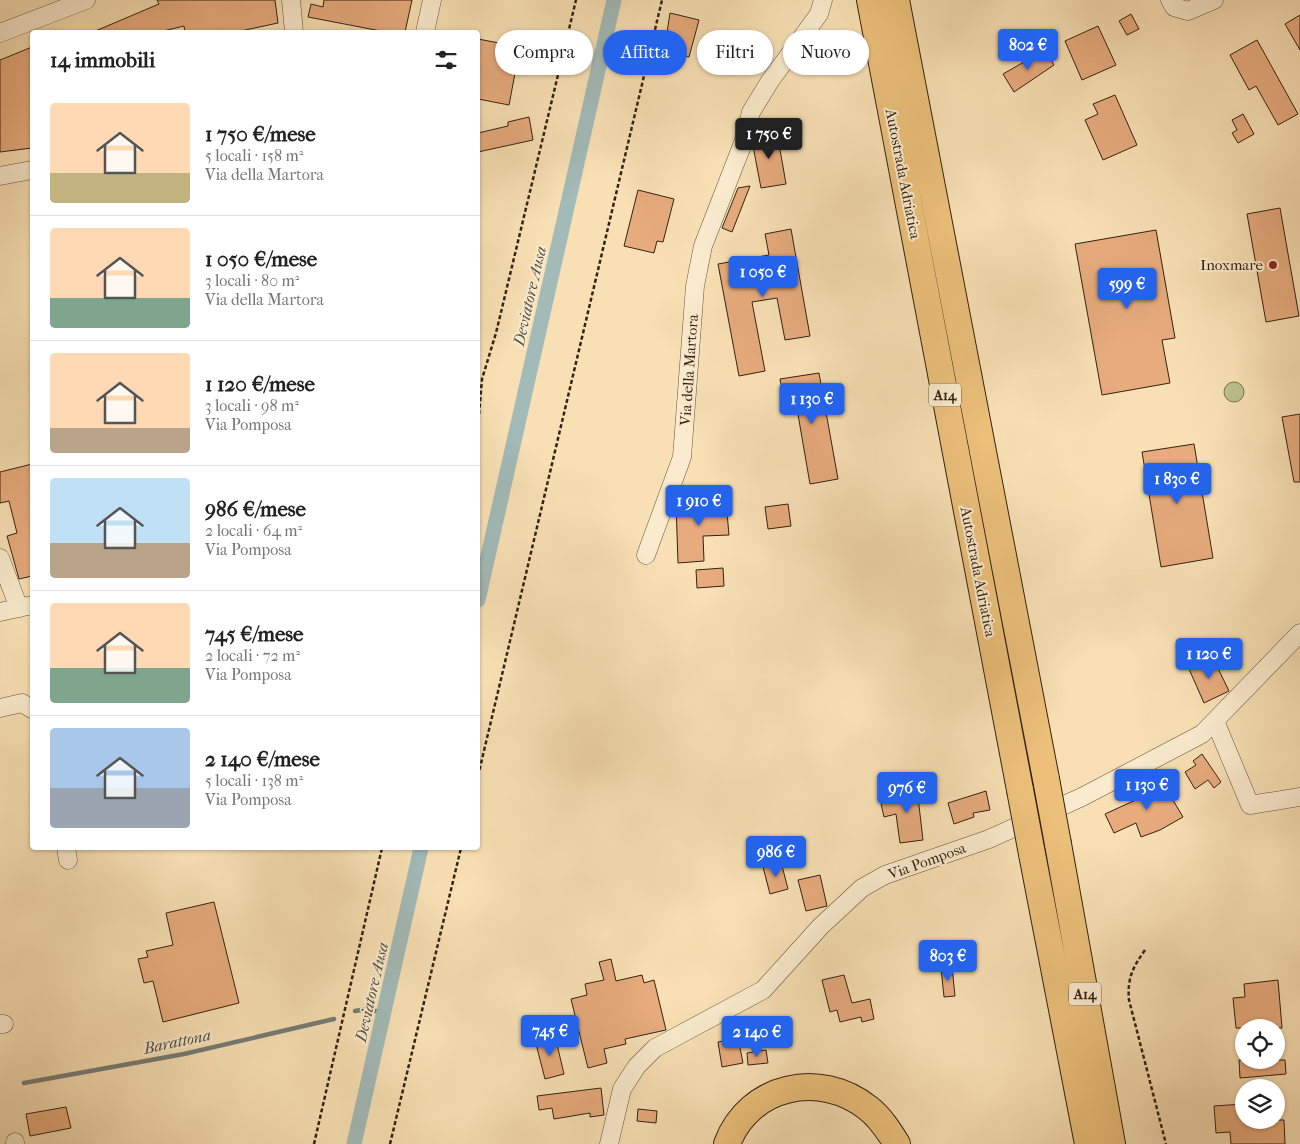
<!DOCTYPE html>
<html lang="it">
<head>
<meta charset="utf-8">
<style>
  body { margin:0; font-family:"IM FELL French Canon",serif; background:#f6f6f6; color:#222; height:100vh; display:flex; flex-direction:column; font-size:19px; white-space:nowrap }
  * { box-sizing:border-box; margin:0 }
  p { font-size:16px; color:#767676 }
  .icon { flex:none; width:28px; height:28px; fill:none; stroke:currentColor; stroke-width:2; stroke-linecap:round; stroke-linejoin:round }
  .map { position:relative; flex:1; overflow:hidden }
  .sheet { position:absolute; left:30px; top:30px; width:450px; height:820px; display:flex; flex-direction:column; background:#fff; border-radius:5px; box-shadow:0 1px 4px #0004 }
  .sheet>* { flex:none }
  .banner { position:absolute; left:495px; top:30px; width:475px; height:45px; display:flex; gap:10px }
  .fabs { position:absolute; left:1235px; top:1019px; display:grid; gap:10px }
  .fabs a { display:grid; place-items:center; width:50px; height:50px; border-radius:50%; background:#fff; box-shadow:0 1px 4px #0004; font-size:25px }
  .price { position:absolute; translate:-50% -42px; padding:0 11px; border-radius:5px; background:#2563eb; color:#fff; font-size:16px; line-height:32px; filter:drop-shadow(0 1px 2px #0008) }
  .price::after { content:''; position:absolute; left:50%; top:30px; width:15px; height:11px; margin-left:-8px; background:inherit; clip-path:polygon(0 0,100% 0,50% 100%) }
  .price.on { background:#222; color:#fff }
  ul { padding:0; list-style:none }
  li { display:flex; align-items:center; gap:15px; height:125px; padding:0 20px }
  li+li { border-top:1px solid #e0e0e0 }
  li span { display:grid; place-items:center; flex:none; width:140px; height:100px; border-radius:5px; color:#555 }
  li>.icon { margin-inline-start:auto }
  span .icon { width:60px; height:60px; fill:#fffc; stroke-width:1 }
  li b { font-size:21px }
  h2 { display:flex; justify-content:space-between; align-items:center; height:60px; padding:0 20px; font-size:21px }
  .tag { padding:0 18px; border-radius:22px; background:#fff; box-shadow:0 1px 4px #0004; font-size:18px; line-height:45px }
  .tag.on { background:#2563eb; color:#fff }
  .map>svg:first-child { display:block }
  .green { fill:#bdc28d; stroke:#787250 }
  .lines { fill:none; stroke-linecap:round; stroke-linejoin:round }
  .stream { stroke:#767d76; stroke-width:4.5 }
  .canal { stroke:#a2bab8; stroke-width:15 }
  .building { fill:#e7ab7d; stroke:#332213 }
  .minor-casing { stroke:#64523b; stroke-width:19 }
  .highway-casing { stroke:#332213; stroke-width:28 }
  .path { stroke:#332213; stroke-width:2.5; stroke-dasharray:4 2.5; stroke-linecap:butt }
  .minor { stroke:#faebce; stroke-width:18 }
  .highway { stroke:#ecc07a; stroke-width:26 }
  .highway-bridge-casing { stroke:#332213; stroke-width:28; stroke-linecap:butt }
  .highway-bridge { stroke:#ecc07a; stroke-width:26 }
  .poi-dot { fill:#8f2418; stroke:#faebce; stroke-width:2 }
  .labels { text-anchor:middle; stroke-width:4; stroke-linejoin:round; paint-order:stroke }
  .shield { fill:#faebce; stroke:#6f5e4b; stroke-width:1 }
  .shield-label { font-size:14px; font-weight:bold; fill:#332213 }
  .street-label { font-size:15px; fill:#332213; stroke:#faebce }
  .poi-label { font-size:15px; fill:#332213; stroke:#faebce; text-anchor:end }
  .water-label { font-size:16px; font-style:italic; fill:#545045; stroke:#faebce }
</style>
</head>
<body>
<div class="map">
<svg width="1300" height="1144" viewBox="0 0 1300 1144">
  <rect width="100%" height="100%" fill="#f8e0b4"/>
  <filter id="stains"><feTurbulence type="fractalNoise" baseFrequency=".004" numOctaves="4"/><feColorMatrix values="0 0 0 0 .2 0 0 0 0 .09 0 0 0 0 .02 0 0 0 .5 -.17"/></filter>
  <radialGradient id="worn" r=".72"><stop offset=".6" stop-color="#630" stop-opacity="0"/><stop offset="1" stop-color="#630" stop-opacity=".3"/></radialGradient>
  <!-- green -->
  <path class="green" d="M1224 392a10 10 0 1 1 20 0a10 10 0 1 1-20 0Z"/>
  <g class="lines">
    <!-- stream -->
    <path class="stream" d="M 355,1011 L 367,1009 L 384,1013
      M 24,1083 L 184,1054 L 334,1019"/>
    <!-- canal -->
    <path class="canal" d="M 478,600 L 614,0
      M 354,1144 L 421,848"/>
  </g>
  <!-- building -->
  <path class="building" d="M 157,0 L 275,0 L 278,23 L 236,32 L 185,32 L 184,26 L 159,32 L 93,32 L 159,4 Z
    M 324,0 L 412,0 L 405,32 L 386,32 L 308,17 L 311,4 L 323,7 Z
    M 670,13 L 699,20 L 689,57 L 666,52 L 667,45 L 665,45 Z
    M 1131,14 L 1139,29 L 1127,35 L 1119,21 Z
    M 1300,15 L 1300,50 L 1285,24 Z
    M 1098,26 L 1116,65 L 1082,80 L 1065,41 Z
    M 478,39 L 520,47 L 509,105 L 478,99 Z
    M 1257,40 L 1298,114 L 1278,125 L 1256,86 L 1249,90 L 1230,55 Z
    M 32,47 L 32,148 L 0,152 L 0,60 Z
    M 1045,50 L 1054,65 L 1014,92 L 1003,74 Z
    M 1115,95 L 1137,145 L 1103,160 L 1085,120 L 1098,114 L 1093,104 Z
    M 1243,114 L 1254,134 L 1238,143 L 1232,133 L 1237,130 L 1232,120 Z
    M 529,117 L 533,140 L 478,152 L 478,133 L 508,126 L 508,122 Z
    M 777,132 L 786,184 L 761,188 L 753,146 L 756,136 Z
    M 750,186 L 732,232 L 722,228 L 738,188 Z
    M 638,190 L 674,199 L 663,242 L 657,241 L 654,253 L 624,246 Z
    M 1280,208 L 1299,316 L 1266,322 L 1247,214 Z
    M 791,229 L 810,336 L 785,340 L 777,298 L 752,302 L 765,371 L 739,376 L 718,264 L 769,255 L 765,234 Z
    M 1156,230 L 1175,338 L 1162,340 L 1170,383 L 1102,395 L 1075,244 Z
    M 819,373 L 838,479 L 810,484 L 796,403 L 785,405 L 780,379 Z
    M 1300,414 L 1300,482 L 1294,482 L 1282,417 Z
    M 1194,444 L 1213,558 L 1161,567 L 1142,452 Z
    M 32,464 L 32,576 L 19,579 L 7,536 L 17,533 L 9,501 L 0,503 L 0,472 Z
    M 726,501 L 729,535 L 703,536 L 704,561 L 678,563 L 676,503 Z
    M 788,504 L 791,526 L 768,529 L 765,507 Z
    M 723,568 L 724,586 L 697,588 L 696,570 Z
    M 1213,658 L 1229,691 L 1204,703 L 1189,669 Z
    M 1202,754 L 1221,782 L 1214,788 L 1208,780 L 1195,789 L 1185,772 L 1196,765 L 1193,761 Z
    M 1161,780 L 1183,817 L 1160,830 L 1141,837 L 1136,823 L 1114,833 L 1105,814 L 1140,798 L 1137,793 Z
    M 925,784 L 927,796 L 918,797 L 923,840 L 900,843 L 896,814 L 884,817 L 881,804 L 905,798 L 903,789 Z
    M 986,791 L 990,810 L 973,813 L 974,817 L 954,824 L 948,803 Z
    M 781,862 L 788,889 L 770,894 L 763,867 Z
    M 820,875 L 827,906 L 806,911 L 798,880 Z
    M 214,902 L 239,1003 L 163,1022 L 153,981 L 144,983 L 138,959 L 148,957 L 146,951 L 173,945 L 166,913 Z
    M 611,959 L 616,981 L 642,975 L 644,983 L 654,980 L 666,1030 L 625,1039 L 626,1044 L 604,1049 L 607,1063 L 588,1068 L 571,999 L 587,995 L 585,984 L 604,980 L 599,962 Z
    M 952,967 L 955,996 L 944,997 L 941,968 Z
    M 844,975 L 852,1003 L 870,999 L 874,1019 L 862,1022 L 861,1017 L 840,1022 L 837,1010 L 830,1012 L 822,980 Z
    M 1278,980 L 1282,1028 L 1236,1028 L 1233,998 L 1245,997 L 1244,984 Z
    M 555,1036 L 564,1074 L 545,1079 L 535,1040 Z
    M 738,1038 L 743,1063 L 722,1067 L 718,1042 Z
    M 766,1050 L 768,1063 L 748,1065 L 747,1053 Z
    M 1239,1060 L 1285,1060 L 1286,1074 L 1240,1078 Z
    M 601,1088 L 604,1115 L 590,1117 L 590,1113 L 554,1119 L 552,1108 L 539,1110 L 537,1096 Z
    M 1244,1104 L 1244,1120 L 1284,1120 L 1285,1144 L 1231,1144 L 1230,1132 L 1216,1133 L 1214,1106 Z
    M 66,1107 L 71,1128 L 30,1136 L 26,1114 Z
    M 638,1109 L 657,1111 L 656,1123 L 637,1121 Z"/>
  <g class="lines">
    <!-- minor casing -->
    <g class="minor-casing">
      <path id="minor" d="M 291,0 L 294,32
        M 1170,0 L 1174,7 L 1188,11 L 1214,0
        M 425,32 L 432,0
        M 0,33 L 86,0
        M 0,176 L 32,170
        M 646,555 L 682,457 L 695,286 L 703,246 L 743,143 L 751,112 L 770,81 L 819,14 L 823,0
        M 0,558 L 19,608
        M 0,612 L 32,605
        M 0,708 L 22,703 L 32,709
        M 1215,721 L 1250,805 L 1300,797
        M 66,848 L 68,860
        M 0,1024 L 4,1024
        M 15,1142 L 15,1144
        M 609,1144 L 622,1089 L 637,1066 L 655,1048 L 763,990 L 821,926 L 862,888 L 885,875 L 989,839 L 1082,797 L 1202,734 L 1300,633"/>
    </g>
    <!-- highway casing -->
    <g class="highway-casing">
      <path id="highway" d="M 870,0 L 1020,790
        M 896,0 L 1046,779
        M 1058,844 L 1112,1144
        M 1032,854 L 1088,1144
        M 727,1144 C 749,1085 820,1070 868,1108 C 880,1117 889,1131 897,1144"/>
    </g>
    <!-- path -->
    <path class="path" d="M 478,427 L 482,379 L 496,333 L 576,0
      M 478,776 L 662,0
      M 1145,950 C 1133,967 1127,978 1129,1000 L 1166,1144
      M 314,1144 L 382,848
      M 390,1144 L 461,848"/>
    <!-- minor -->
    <use href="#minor" class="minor"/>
    <!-- highway -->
    <use href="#highway" class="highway"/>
    <!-- highway-bridge casing -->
    <g class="highway-bridge-casing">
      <path id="highway-bridge" d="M 1046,779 L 1058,844
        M 1020,790 L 1032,854"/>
    </g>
    <!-- highway-bridge -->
    <use href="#highway-bridge" class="highway-bridge"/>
  </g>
  <!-- markers -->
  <circle class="poi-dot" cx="1273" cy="265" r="5"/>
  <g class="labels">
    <!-- shield labels -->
    <g class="shield">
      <rect x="929" y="383.5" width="32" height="23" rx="4"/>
      <rect x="1069" y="982.5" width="32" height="23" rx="4"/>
    </g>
    <g class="shield-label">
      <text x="945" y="400">A14</text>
      <text x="1085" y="999">A14</text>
    </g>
    <!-- street labels -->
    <g class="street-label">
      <text transform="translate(903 174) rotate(79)" y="5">Autostrada Adriatica</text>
      <text transform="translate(689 370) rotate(-86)" y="5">Via della Martora</text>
      <text transform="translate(978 572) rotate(79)" y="5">Autostrada Adriatica</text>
      <text transform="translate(927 861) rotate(-20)" y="5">Via Pomposa</text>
    </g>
    <!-- poi labels -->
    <g class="poi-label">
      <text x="1263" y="270">Inoxmare</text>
    </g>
    <!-- water labels -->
    <g class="water-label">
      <text transform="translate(529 296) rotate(-77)" y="6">Deviatore Ausa</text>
      <text transform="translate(371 992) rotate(-77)" y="6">Deviatore Ausa</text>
      <text transform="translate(177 1041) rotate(-12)" y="6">Barattona</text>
    </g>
  </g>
  <rect width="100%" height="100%" filter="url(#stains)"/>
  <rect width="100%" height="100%" fill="url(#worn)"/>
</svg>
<div class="fabs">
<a><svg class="icon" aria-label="locate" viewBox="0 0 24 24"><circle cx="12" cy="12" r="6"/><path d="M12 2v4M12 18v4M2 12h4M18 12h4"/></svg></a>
<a><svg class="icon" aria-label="layers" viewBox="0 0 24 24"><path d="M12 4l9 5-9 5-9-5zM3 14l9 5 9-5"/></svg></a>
</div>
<b class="price" style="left:1028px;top:71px">802 €</b>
<b class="price on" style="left:769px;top:160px">1 750 €</b>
<b class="price" style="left:763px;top:298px">1 050 €</b>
<b class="price" style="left:1127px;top:310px">599 €</b>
<b class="price" style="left:812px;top:425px">1 130 €</b>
<b class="price" style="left:1177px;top:505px">1 830 €</b>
<b class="price" style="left:699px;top:527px">1 910 €</b>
<b class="price" style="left:1209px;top:680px">1 120 €</b>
<b class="price" style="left:1147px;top:811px">1 130 €</b>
<b class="price" style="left:907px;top:814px">976 €</b>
<b class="price" style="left:776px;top:878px">986 €</b>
<b class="price" style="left:948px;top:982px">803 €</b>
<b class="price" style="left:550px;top:1057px">745 €</b>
<b class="price" style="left:757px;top:1058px">2 140 €</b>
<div class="banner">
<a class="tag">Compra</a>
<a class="tag on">Affitta</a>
<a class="tag">Filtri</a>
<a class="tag">Nuovo</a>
</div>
<section class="sheet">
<h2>14 immobili<svg class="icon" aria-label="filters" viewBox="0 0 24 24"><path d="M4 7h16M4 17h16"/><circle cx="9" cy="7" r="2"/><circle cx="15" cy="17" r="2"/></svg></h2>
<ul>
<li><span style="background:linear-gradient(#ffd9b3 70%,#c2b280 0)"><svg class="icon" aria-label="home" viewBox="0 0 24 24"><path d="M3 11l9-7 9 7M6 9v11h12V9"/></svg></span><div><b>1 750 €/mese</b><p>5 locali · 158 m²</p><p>Via della Martora</p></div></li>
<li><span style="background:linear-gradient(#ffd9b3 70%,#7fa58c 0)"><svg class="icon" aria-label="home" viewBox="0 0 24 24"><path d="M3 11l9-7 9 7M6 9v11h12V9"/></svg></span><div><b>1 050 €/mese</b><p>3 locali · 80 m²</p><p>Via della Martora</p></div></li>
<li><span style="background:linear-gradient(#ffd9b3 75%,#b9a48a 0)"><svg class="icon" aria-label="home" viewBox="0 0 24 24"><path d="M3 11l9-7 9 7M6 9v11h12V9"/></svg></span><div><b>1 120 €/mese</b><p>3 locali · 98 m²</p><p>Via Pomposa</p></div></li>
<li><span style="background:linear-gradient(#bfe0f5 65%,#b9a48a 0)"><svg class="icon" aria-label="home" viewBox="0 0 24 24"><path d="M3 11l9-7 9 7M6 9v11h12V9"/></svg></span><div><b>986 €/mese</b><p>2 locali · 64 m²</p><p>Via Pomposa</p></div></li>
<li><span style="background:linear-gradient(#ffd9b3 65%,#7fa58c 0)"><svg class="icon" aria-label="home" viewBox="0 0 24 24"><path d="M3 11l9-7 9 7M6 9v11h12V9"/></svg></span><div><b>745 €/mese</b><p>2 locali · 72 m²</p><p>Via Pomposa</p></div></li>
<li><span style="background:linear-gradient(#a9c7e8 60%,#9aa5b1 0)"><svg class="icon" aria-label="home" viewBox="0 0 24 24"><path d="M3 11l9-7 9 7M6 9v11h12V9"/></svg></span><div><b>2 140 €/mese</b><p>5 locali · 138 m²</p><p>Via Pomposa</p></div></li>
</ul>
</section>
</div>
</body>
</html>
